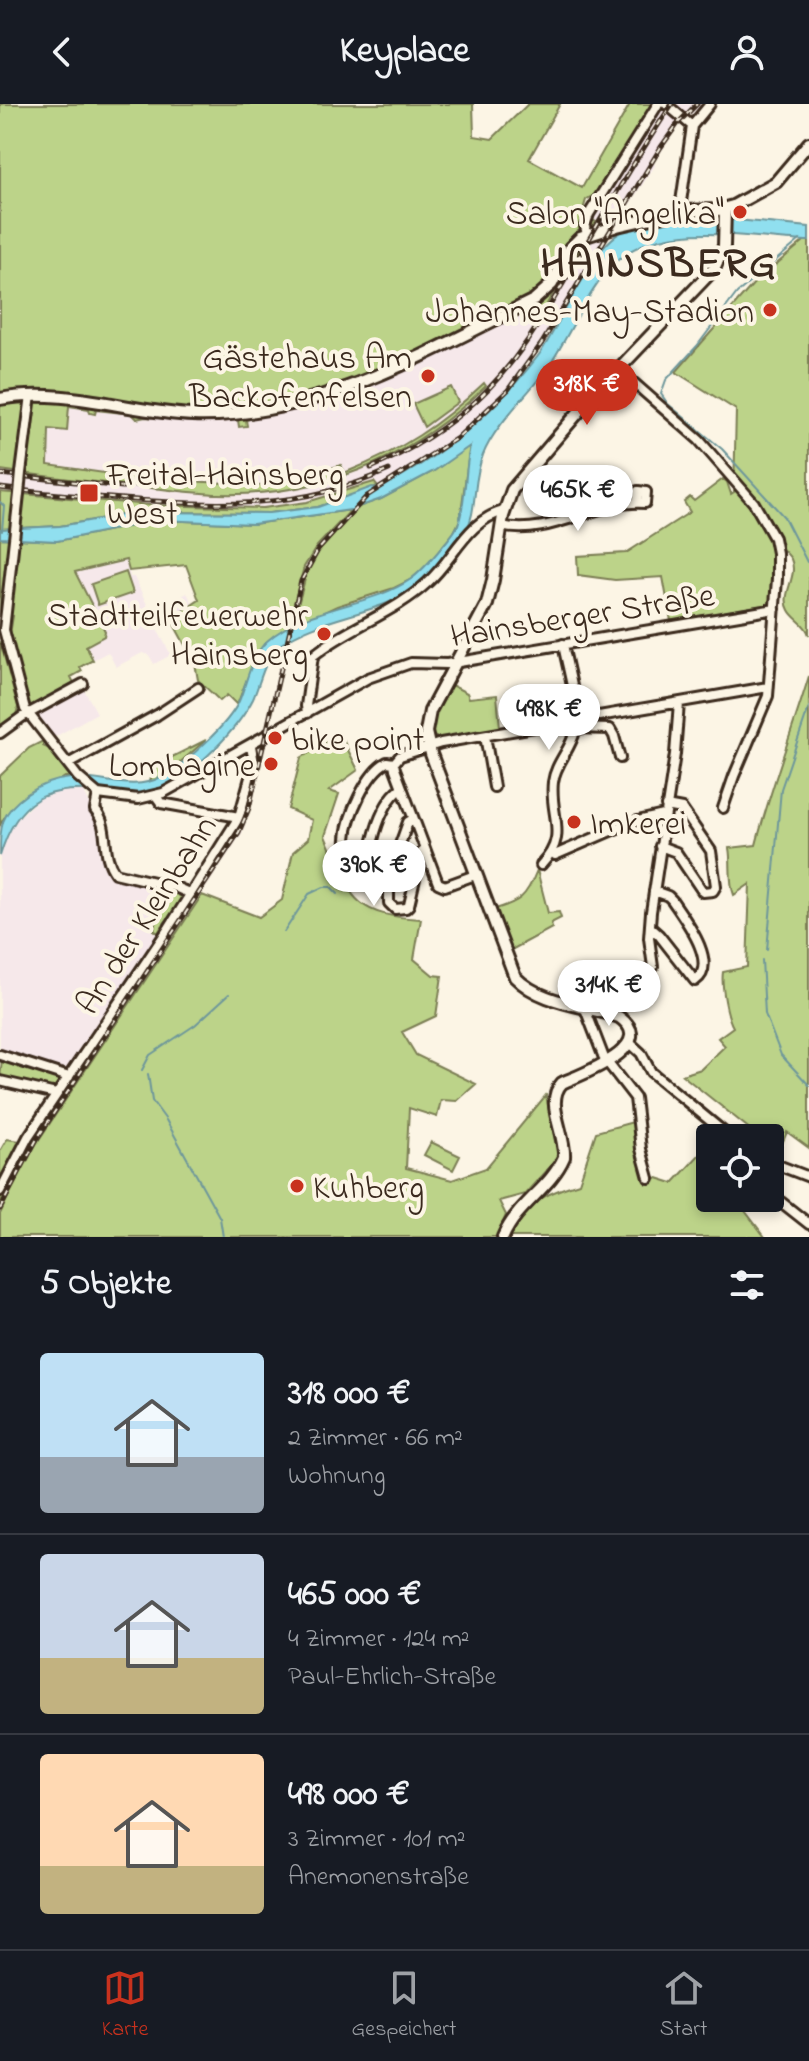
<!DOCTYPE html>
<html lang="de">
<head>
<meta charset="utf-8">
<style>
  body { margin:0; font-family:"Indie Flower",sans-serif; background:#20242c; color:#f1f3f6; height:100vh; display:flex; flex-direction:column; font-size:30px; white-space:nowrap }
  * { box-sizing:border-box; margin:0 }
  p { font-size:26px; color:#9ea1a6 }
  .icon { flex:none; width:44px; height:44px; fill:none; stroke:currentColor; stroke-width:2; stroke-linecap:round; stroke-linejoin:round }
  .map { position:relative; height:1133px; overflow:hidden }
  .sheet { display:flex; flex-direction:column; background:#171b24; flex:1 }
  .sheet>* { flex:none }
  .controls { position:absolute; left:696px; top:1020px; display:grid; gap:16px }
  .controls a { display:grid; place-items:center; width:88px; height:88px; border-radius:8px; background:#171b24; box-shadow:0 4px 12px #0003; font-size:40px }
  .price { position:absolute; translate:-50% -68px; padding:0 18px; border-radius:28px; background:#fff; color:#222; font-size:26px; line-height:52px; filter:drop-shadow(0 2px 4px #0008) }
  .price::after { content:''; position:absolute; left:50%; top:48px; width:24px; height:18px; margin-left:-12px; background:inherit; clip-path:polygon(0 0,100% 0,50% 100%) }
  .price.current { background:#c8321e; color:#fff }
  ul { padding:0; list-style:none }
  li { display:flex; align-items:center; gap:24px; height:200px; padding:0 40px }
  li+li { border-top:2px solid #363941 }
  li span { display:grid; place-items:center; flex:none; width:224px; height:160px; border-radius:8px; color:#555 }
  li>.icon { margin-inline-start:auto }
  span .icon { width:96px; height:96px; fill:#fffc; stroke-width:1 }
  li b { font-size:34px }
  h2 { display:flex; justify-content:space-between; align-items:center; height:96px; padding:0 40px; font-size:34px }
  header { display:flex; justify-content:space-between; align-items:center; height:104px; padding:0 40px; background:#171b24; font-size:36px; font-weight:800 }
  .tabs { display:flex; justify-content:space-around; align-items:center; height:112px; border-top:2px solid #363941; background:#171b24; font-size:22px; color:#9ea1a6 }
  .tabs a { display:grid; justify-items:center; gap:4px }
  .tabs .current { color:#c8321e }
  .map>svg:first-child { display:block }
  .built { fill:#f6e8ea }
  .green { fill:#bcd389; stroke:#7c7e54; stroke-width:2 }
  .water { fill:#90dfef; stroke:#6e979b; stroke-width:2 }
  .lines { fill:none; stroke-linecap:round; stroke-linejoin:round }
  .stream { stroke:#6e979b; stroke-width:2 }
  .minor-casing { stroke:#3b2a1e; stroke-width:14 }
  .major-casing { stroke:#3b2a1e; stroke-width:16 }
  .minor { stroke:#fcf5e5; stroke-width:8 }
  .major { stroke:#fcf5e5; stroke-width:10 }
  .rail-casing { stroke:#3b2a1e; stroke-width:5 }
  .rail { stroke:#fcf5e5; stroke-width:2; stroke-dasharray:6; stroke-linecap:butt }
  .minor-bridge-casing { stroke:#3b2a1e; stroke-width:14; stroke-linecap:butt }
  .minor-bridge { stroke:#fcf5e5; stroke-width:8 }
  .poi-dot { fill:#c8321e; stroke:#fcf5e5; stroke-width:3 }
  .labels { text-anchor:middle; stroke-width:8; stroke-linejoin:round; paint-order:stroke }
  .poi-label { font-size:34px; fill:#3b2a1e; stroke:#fcf5e5; text-anchor:end }
  .street-label { font-size:34px; fill:#3b2a1e; stroke:#fcf5e5 }
  .district-label { font-size:42px; font-weight:bold; letter-spacing:2px; fill:#3b2a1e; stroke:#fcf5e5 }
</style>
</head>
<body>
<header><svg class="icon" aria-label="back" viewBox="0 0 24 24"><path d="M15 5l-7 7 7 7"/></svg>Keyplace<svg class="icon" aria-label="person" viewBox="0 0 24 24"><circle cx="12" cy="8" r="4"/><path d="M4 21q1-7 8-7t8 7"/></svg></header>
<div class="map">
<svg width="809" height="1133" viewBox="0 0 809 1133">
  <rect width="100%" height="100%" fill="#fcf5e5"/>
  <filter id="ink" filterUnits="userSpaceOnUse"><feTurbulence type="fractalNoise" baseFrequency=".0125" numOctaves="2"/><feDisplacementMap in="SourceGraphic" scale="16" xChannelSelector="R" yChannelSelector="G"/><feConvolveMatrix kernelMatrix="1 2 1 2 8 2 1 2 1" color-interpolation-filters="sRGB"/></filter>
  <g filter="url(#ink)">
    <!-- built -->
    <path class="built" d="M 669,0 L 703,0 L 681,19 L 654,58 L 655,62 L 620,114 L 542,243 L 516,278 L 474,322 L 404,371 L 379,384 L 374,378 L 307,398 L 263,404 L 150,401 L 0,388 L 0,366 L 219,390 L 262,388 L 304,382 L 348,371 L 409,344 L 465,303 L 484,279 L 437,320 L 411,339 L 344,369 L 340,361 L 299,374 L 250,384 L 227,379 L 146,375 L 47,361 L 49,324 L 69,302 L 90,305 L 91,309 L 95,310 L 96,306 L 181,316 L 239,316 L 247,321 L 246,316 L 370,282 L 535,203 L 542,208 L 596,119 L 592,115 L 661,3 L 665,5 Z
      M 351,406 L 354,409 L 320,446 L 308,464 L 296,512 L 290,511 L 301,469 L 310,452 Z
      M 127,456 L 130,473 L 134,473 L 152,511 L 187,489 L 193,500 L 156,523 L 171,551 L 154,560 L 149,551 L 142,549 L 116,563 L 108,548 L 93,556 L 86,542 L 104,532 L 75,468 Z
      M 284,539 L 288,540 L 253,697 L 242,729 L 49,1018 L 26,1056 L 0,1110 L 0,1100 L 22,1055 L 75,972 L 0,946 L 0,753 L 7,732 L 14,718 L 38,695 L 70,684 L 83,685 L 91,704 L 105,719 L 110,768 L 195,789 L 245,712 Z
      M 83,584 L 97,609 L 53,634 L 36,611 Z"/>
    <!-- green -->
    <path class="green" d="M 0,0 L 473,0 L 474,32 L 492,35 L 528,0 L 560,0 L 529,55 L 582,84 L 630,0 L 653,0 L 595,90 L 586,96 L 582,109 L 596,118 L 542,208 L 535,204 L 370,282 L 246,316 L 247,322 L 239,323 L 238,316 L 145,313 L 137,315 L 132,310 L 96,306 L 95,310 L 90,309 L 89,305 L 69,302 L 67,327 L 49,325 L 48,361 L 146,375 L 226,379 L 229,375 C 238,375 246,374 250,384 L 299,374 L 341,361 L 344,369 C 402,346 439,322 484,279 L 486,282 C 412,354 323,393 218,390 C 196,389 173,386 151,384 C 101,379 50,373 0,366 Z
      M 804,137 L 809,137 L 809,531 C 806,519 794,516 789,506 C 780,490 799,473 791,455 C 788,449 778,442 772,436 L 774,466 L 770,500 L 671,517 L 663,473 L 615,476 L 578,471 L 577,452 L 626,449 L 690,408 L 684,398 L 690,393 L 694,397 L 723,375 L 727,378 L 731,390 L 734,388 L 736,306 L 676,268 L 755,178 Z
      M 451,283 L 458,298 L 424,323 L 413,300 Z
      M 470,341 L 460,416 L 454,428 L 426,463 L 410,476 L 394,484 L 337,502 L 292,523 L 308,464 L 320,446 L 358,403 L 381,395 L 434,367 Z
      M 374,378 L 377,382 L 373,384 L 318,403 L 269,409 L 138,408 L 60,422 L 0,425 L 0,388 L 150,401 L 263,404 L 307,398 Z
      M 351,406 L 317,442 L 304,463 L 287,525 C 258,540 248,572 237,601 L 227,591 L 220,597 L 198,576 L 195,559 L 171,515 L 199,496 L 186,461 L 129,467 L 126,456 L 75,468 L 105,527 L 104,532 L 86,542 L 93,556 L 80,563 L 82,567 L 71,573 L 75,581 L 34,602 L 29,601 L 10,530 L 13,512 L 0,511 L 0,434 L 57,437 L 161,416 L 253,420 Z
      M 126,468 L 133,489 L 98,501 L 91,480 Z
      M 0,537 L 18,603 L 15,615 L 0,626 Z
      M 809,572 L 809,1044 L 787,1028 L 778,1049 L 770,1042 L 770,1034 L 761,1034 L 682,971 L 701,965 L 725,942 L 718,934 L 733,923 C 727,913 721,881 723,868 L 747,863 L 750,780 L 734,791 C 728,777 732,759 729,744 L 756,741 C 771,683 792,628 809,572 Z
      M 449,580 L 467,589 L 469,594 L 497,591 L 500,623 L 441,635 L 433,632 L 432,613 Z
      M 340,630 L 358,666 L 329,687 L 339,690 L 325,732 C 351,791 349,811 421,815 L 414,855 L 433,871 L 442,872 L 436,912 L 402,928 L 416,951 L 476,980 L 457,997 L 441,996 L 437,1013 L 409,1004 L 406,1064 L 452,1076 L 486,1064 L 546,991 L 558,1053 L 525,1090 L 499,1097 L 506,1111 L 497,1133 L 0,1133 L 0,1110 L 26,1055 L 202,791 L 259,813 L 282,796 L 293,748 L 308,735 L 312,716 L 288,705 L 301,654 Z
      M 206,636 L 163,673 L 150,678 L 154,662 Z
      M 43,637 L 43,642 L 50,645 L 72,673 L 65,673 L 4,714 L 0,721 L 0,672 L 29,644 Z
      M 537,766 L 548,809 L 559,808 L 561,814 L 551,819 L 552,824 L 513,845 L 506,841 L 492,806 C 520,798 526,794 537,766 Z
      M 162,784 L 177,787 L 182,792 C 179,805 164,816 158,829 L 154,826 Z
      M 2,954 L 61,974 L 62,976 C 50,993 18,978 0,975 Z
      M 45,998 L 54,1004 L 22,1055 L 0,1100 L 0,1047 L 7,1035 L 20,1037 Z
      M 633,1018 L 643,1065 L 654,1073 L 673,1079 L 700,1050 L 710,1062 L 710,1094 L 735,1094 L 765,1133 L 511,1133 C 527,1097 544,1090 579,1079 L 596,1028 Z
      M 431,1038 L 460,1052 L 453,1066 L 424,1051 Z"/>
    <!-- water -->
    <path class="water" d="M 695,112 L 809,123 L 809,137 C 747,135 653,111 608,166 C 585,194 570,229 551,259 C 531,288 495,320 483,351 C 475,370 476,390 472,410 C 467,438 439,464 418,482 C 385,510 318,512 280,541 C 264,554 261,577 253,595 C 238,625 195,669 164,683 C 144,692 125,688 105,687 C 47,681 17,694 0,752 C 0,722 0,709 27,690 C 81,653 119,695 161,673 C 183,662 229,620 239,597 C 247,578 251,552 267,537 C 306,502 371,503 411,475 C 423,466 432,455 441,444 C 448,435 458,426 460,414 C 466,391 465,365 470,342 L 434,367 L 381,395 L 358,403 L 354,409 L 350,406 L 253,420 L 161,416 L 57,437 L 0,434 L 0,425 L 60,422 L 138,408 L 269,409 L 318,403 L 372,383 L 379,384 C 442,353 495,308 538,252 C 561,222 589,144 623,127 C 644,117 672,114 695,112 Z"/>
    <g class="lines">
      <!-- stream -->
      <path class="stream" d="M 800,136 L 737,189 L 697,242 L 666,276 L 661,290 L 668,300 L 722,345 L 784,413 L 807,458
        M 0,398 L 4,402 L 2,427
        M 284,828 L 309,790 L 324,783 L 331,783 L 338,790
        M 767,846 L 781,685 L 809,603
        M 762,856 L 765,910 L 781,951 L 809,981
        M 142,966 L 150,951 L 195,921 L 229,890
        M 148,970 L 152,997 L 166,1016 L 220,1114 L 223,1133"/>
      <!-- minor casing -->
      <g class="minor-casing">
        <path id="minor" d="M 666,0 L 692,22
          M 682,107 L 681,98 L 692,22 L 710,0
          M 587,131 L 585,122 L 589,110 L 658,0
          M 618,265 L 699,336 L 754,399 L 774,434 L 777,449 L 777,475 L 768,592 L 734,672 L 723,704
          M 21,369 L 31,291
          M 19,390 L 4,526 L 25,605 L 78,673 L 98,690 L 138,695 L 163,689 L 368,574 L 411,559 L 447,560 L 775,505
          M 501,422 C 551,434 596,395 645,399 L 646,388 L 638,387 L 637,398
          M 307,609 L 306,602 L 313,552 C 348,523 395,509 428,478 C 454,455 467,416 504,407
          M 576,624 L 610,625 L 614,632 L 620,654
          M 0,629 L 22,613 L 83,580
          M 485,632 L 494,683
          M 68,660 L 157,611 L 198,584
          M 98,690 L 95,706 C 111,724 100,749 115,769 L 175,783 L 191,790
          M 156,692 L 161,699 L 239,713
          M 413,715 L 408,718 L 389,771 L 389,799 L 395,805 L 406,804 L 409,801 L 421,749 L 425,745
          M 660,742 L 676,748 L 703,788 L 713,787 L 716,782 L 711,747 L 682,705 L 666,702
          M 552,748 L 555,751 L 629,719 L 664,711
          M 541,761 C 570,731 549,712 553,678 C 555,660 571,645 575,627 C 580,605 567,563 563,540
          M 475,771 L 445,782 L 438,779 L 395,665 L 394,659 L 400,652 L 441,639 L 768,583
          M 365,777 L 361,776 C 351,766 345,749 346,735 C 347,713 367,668 387,658 L 394,659
          M 365,780 C 369,751 376,703 401,684
          M 650,823 L 659,831 L 695,877 C 720,860 684,814 672,796 L 668,792 L 654,787
          M 653,863 L 649,834 L 651,808 L 675,650 L 679,599
          M 584,902 L 604,954 L 635,994 L 641,1045 L 649,1074
          M 630,939 L 641,949 L 651,968 L 731,1034
          M 0,951 L 69,973
          M 0,977 L 56,990
          M 770,1058 L 809,1073
          M 770,1085 L 776,1094 L 809,1120
          M 0,1087 L 28,1033 L 169,824 L 239,713 L 254,659 L 251,642"/>
      </g>
      <!-- major casing -->
      <g class="major-casing">
        <path id="major" d="M 0,295 C 64,283 129,308 193,311 C 316,315 428,248 534,196 L 552,180 L 570,144 L 580,134 L 617,122 L 682,107 L 718,106 L 733,102 L 776,78 L 809,39
          M 503,1133 C 517,1100 550,1085 564,1053 C 566,1030 544,998 562,979 C 582,970 661,942 619,913 C 585,901 541,900 515,873 L 431,650 L 426,628 L 430,607 L 487,500 L 493,476 L 503,412 L 512,386 L 589,296 L 714,165 L 724,142 L 725,105"/>
      </g>
      <!-- minor -->
      <use href="#minor" class="minor"/>
      <!-- major -->
      <use href="#major" class="major"/>
      <!-- rail casing -->
      <g class="rail-casing">
        <path id="rail" d="M 371,364 C 410,347 447,324 478,295 C 520,256 548,205 577,156 C 607,104 638,51 672,0
          M 0,370 L 123,383
          M 0,384 C 41,389 82,392 123,395 C 218,402 300,406 389,366
          M 0,1105 L 38,1033 L 239,728 L 249,704 L 301,477 L 318,446 L 367,392 L 457,334 L 508,286 L 542,239 L 661,43 L 679,18 L 697,0"/>
      </g>
      <!-- rail -->
      <use href="#rail" class="rail"/>
      <!-- minor-bridge casing -->
      <g class="minor-bridge-casing">
        <path id="minor-bridge" d="M 19,390 L 21,369"/>
      </g>
      <!-- minor-bridge -->
      <use href="#minor-bridge" class="minor-bridge"/>
    </g>
  </g>
  <!-- markers -->
  <g class="poi-dot">
    <circle cx="740" cy="108" r="8"/>
    <circle cx="770" cy="206" r="8"/>
    <circle cx="428" cy="272" r="8"/>
    <rect x="79" y="379" width="20" height="20" rx="4"/>
    <circle cx="324" cy="530" r="8"/>
    <circle cx="275" cy="634" r="8"/>
    <circle cx="271" cy="660" r="8"/>
    <circle cx="574" cy="718" r="8"/>
    <circle cx="297" cy="1082" r="8"/>
  </g>
  <g class="labels">
    <!-- poi labels -->
    <g class="poi-label">
      <text x="724" y="120">Salon "Angelika"</text>
      <text x="754" y="218">Johannes-May-Stadion</text>
      <text x="412" y="264">Gästehaus Am<tspan x="412" dy="39">Backofenfelsen</tspan></text>
      <text x="107" y="381" text-anchor="start">Freital-Hainsberg<tspan x="107" dy="39">West</tspan></text>
      <text x="308" y="522">Stadtteilfeuerwehr<tspan x="308" dy="39">Hainsberg</tspan></text>
      <text x="291" y="646" text-anchor="start">bike point</text>
      <text x="255" y="672">Lombagine</text>
      <text x="590" y="730" text-anchor="start">Imkerei</text>
      <text x="313" y="1094" text-anchor="start">Kuhberg</text>
    </g>
    <!-- street labels -->
    <g class="street-label">
      <text transform="translate(582 510) rotate(-9)" y="12">Hainsberger Straße</text>
      <text transform="translate(145 810) rotate(-57)" y="12">An der Kleinbahn</text>
    </g>
    <!-- district labels -->
    <g class="district-label">
      <text x="659" y="172">HAINSBERG</text>
    </g>
  </g>
</svg>
<div class="controls">
<a><svg class="icon" aria-label="locate" viewBox="0 0 24 24"><circle cx="12" cy="12" r="6"/><path d="M12 2v4M12 18v4M2 12h4M18 12h4"/></svg></a>
</div>
<b class="price current" style="left:587px;top:323px">318K €</b>
<b class="price" style="left:578px;top:429px">465K €</b>
<b class="price" style="left:549px;top:648px">498K €</b>
<b class="price" style="left:374px;top:804px">390K €</b>
<b class="price" style="left:609px;top:924px">314K €</b>
</div>
<section class="sheet">
<h2>5 Objekte<svg class="icon" aria-label="filters" viewBox="0 0 24 24"><path d="M4 7h16M4 17h16"/><circle cx="9" cy="7" r="2"/><circle cx="15" cy="17" r="2"/></svg></h2>
<ul>
<li><span style="background:linear-gradient(#bfe0f5 65%,#9aa5b1 0)"><svg class="icon" aria-label="home" viewBox="0 0 24 24"><path d="M3 11l9-7 9 7M6 9v11h12V9"/></svg></span><div><b>318 000 €</b><p>2 Zimmer · 66 m²</p><p>Wohnung</p></div></li>
<li><span style="background:linear-gradient(#c9d6e8 65%,#c2b280 0)"><svg class="icon" aria-label="home" viewBox="0 0 24 24"><path d="M3 11l9-7 9 7M6 9v11h12V9"/></svg></span><div><b>465 000 €</b><p>4 Zimmer · 124 m²</p><p>Paul-Ehrlich-Straße</p></div></li>
<li><span style="background:linear-gradient(#ffd9b3 70%,#c2b280 0)"><svg class="icon" aria-label="home" viewBox="0 0 24 24"><path d="M3 11l9-7 9 7M6 9v11h12V9"/></svg></span><div><b>498 000 €</b><p>3 Zimmer · 101 m²</p><p>Anemonenstraße</p></div></li>
</ul>
</section>
<nav class="tabs">
<a class="current"><svg class="icon" aria-label="map" viewBox="0 0 24 24"><path d="M3 6l6-2 6 2 6-2v14l-6 2-6-2-6 2zM9 4v14M15 6v14"/></svg>Karte</a>
<a><svg class="icon" aria-label="saved" viewBox="0 0 24 24"><path d="M7 4h10v16l-5-4-5 4z"/></svg>Gespeichert</a>
<a><svg class="icon" aria-label="home" viewBox="0 0 24 24"><path d="M3 11l9-7 9 7M6 9v11h12V9"/></svg>Start</a>
</nav>
</body>
</html>
